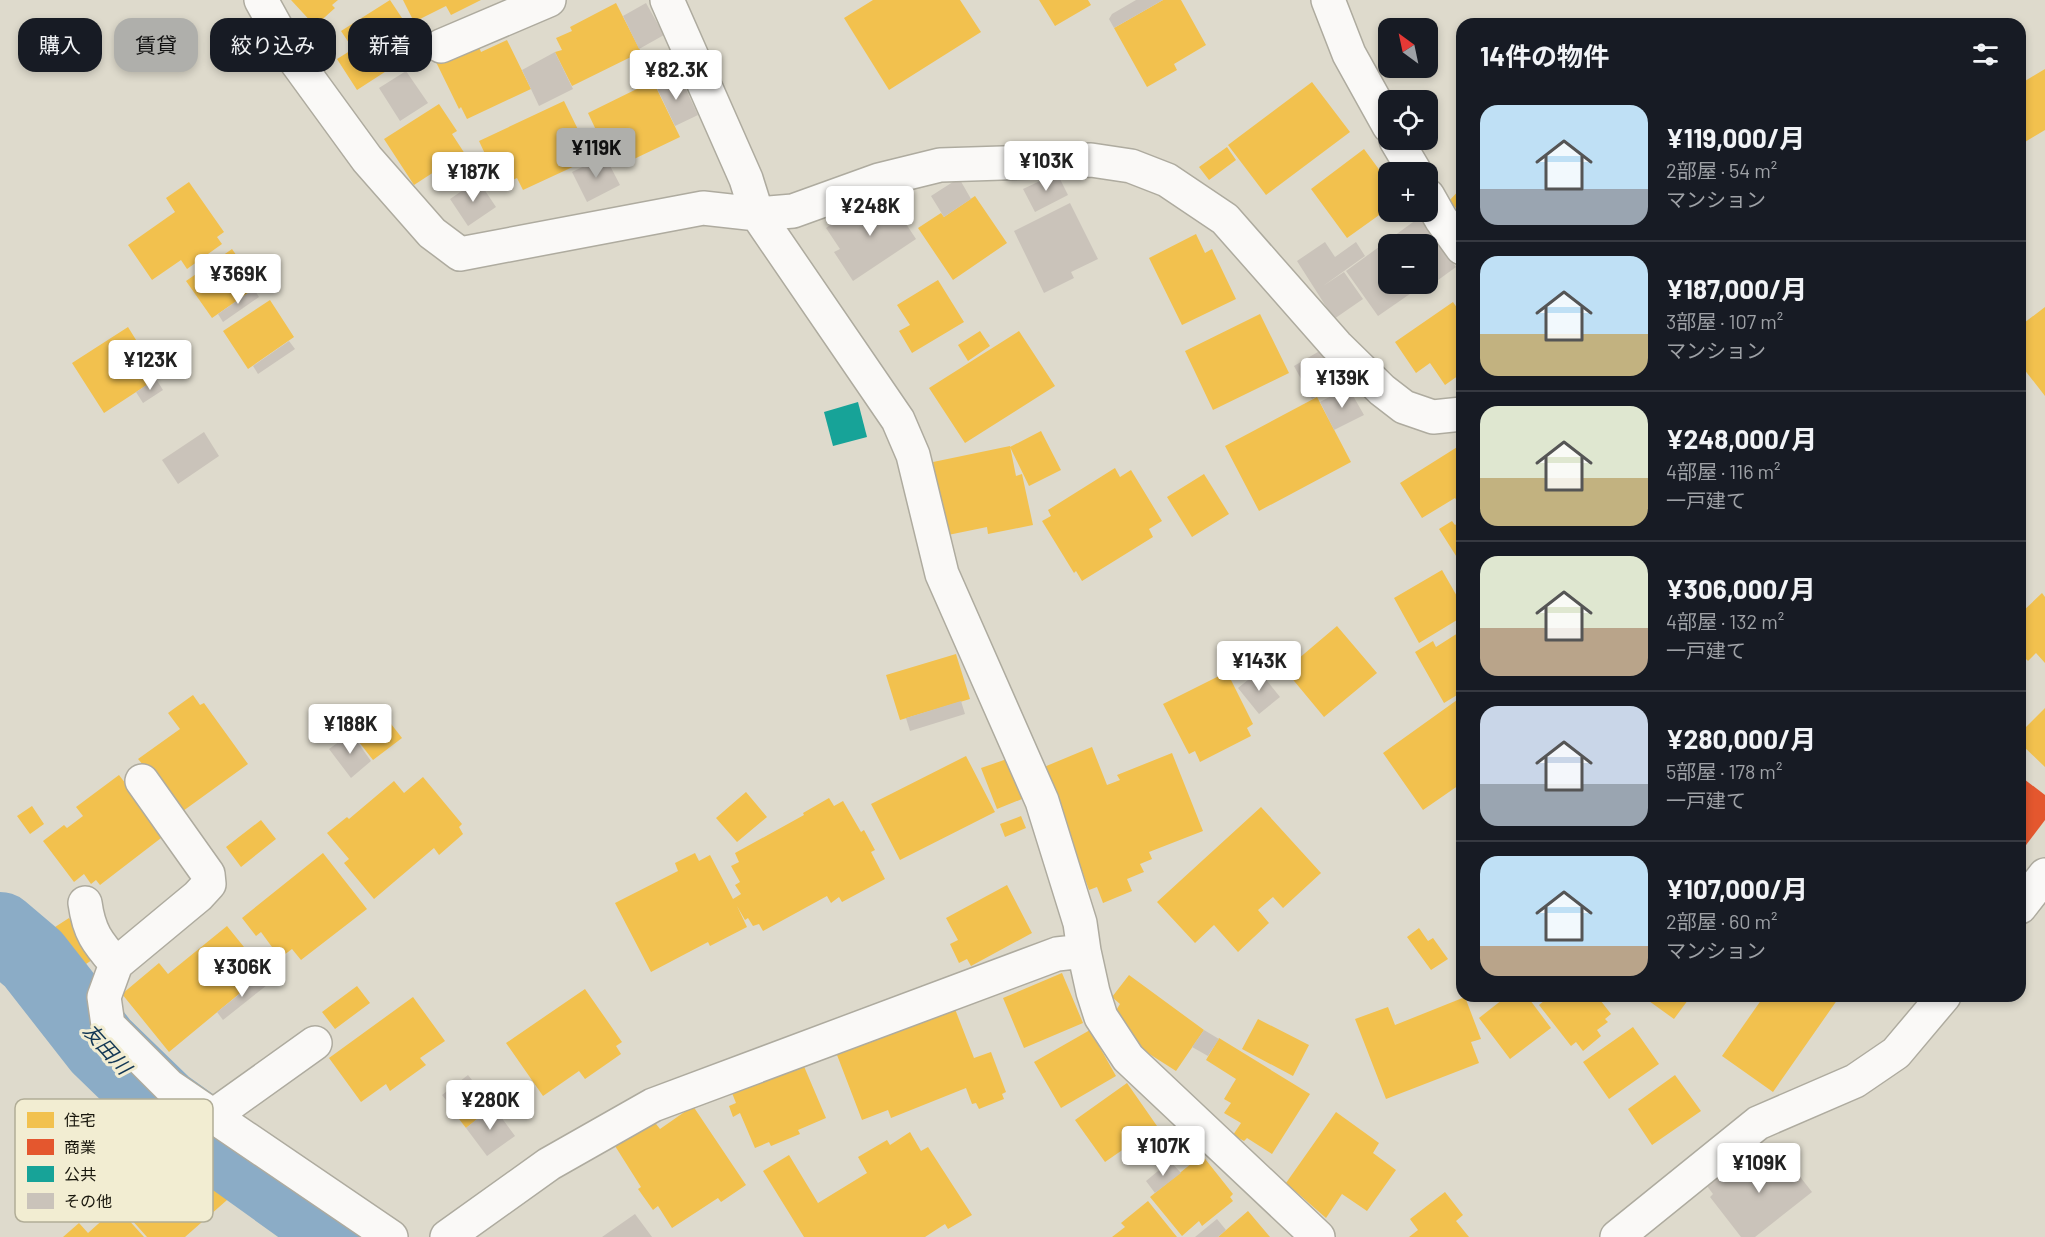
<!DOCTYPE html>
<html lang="ja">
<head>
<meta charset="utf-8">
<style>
  body { margin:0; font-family:Barlow,"Noto Sans JP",sans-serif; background:#20242c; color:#f1f3f6; height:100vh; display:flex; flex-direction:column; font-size:22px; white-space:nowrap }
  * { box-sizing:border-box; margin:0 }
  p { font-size:20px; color:#9ea1a6 }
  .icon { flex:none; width:33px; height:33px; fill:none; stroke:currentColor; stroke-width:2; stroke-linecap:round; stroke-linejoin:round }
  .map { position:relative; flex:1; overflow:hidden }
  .side { position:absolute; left:1456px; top:18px; width:570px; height:984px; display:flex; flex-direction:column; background:#171b24; border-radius:18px; box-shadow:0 3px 9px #0003 }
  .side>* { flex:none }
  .hud { position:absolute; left:18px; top:18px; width:570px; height:54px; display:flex; gap:12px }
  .needle { width:39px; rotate:327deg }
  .fabs { position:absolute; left:1378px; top:18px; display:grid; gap:12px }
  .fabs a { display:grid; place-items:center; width:60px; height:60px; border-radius:12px; background:#171b24; box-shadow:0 3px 9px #0003; font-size:30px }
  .price { position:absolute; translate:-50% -51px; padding:0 14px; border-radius:6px; background:#fff; color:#222; font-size:20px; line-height:39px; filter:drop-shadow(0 2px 3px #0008) }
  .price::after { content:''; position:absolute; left:50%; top:36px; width:18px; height:14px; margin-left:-9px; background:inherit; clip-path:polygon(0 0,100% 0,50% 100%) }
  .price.current { background:#afafab; color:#111 }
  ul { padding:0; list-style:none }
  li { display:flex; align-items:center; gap:18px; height:150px; padding:0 24px }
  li+li { border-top:2px solid #363941 }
  li span { display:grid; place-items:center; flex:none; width:168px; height:120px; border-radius:18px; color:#555 }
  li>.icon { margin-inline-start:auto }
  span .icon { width:72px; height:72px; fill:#fffc; stroke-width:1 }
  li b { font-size:26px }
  h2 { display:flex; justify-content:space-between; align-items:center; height:72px; padding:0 24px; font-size:26px }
  .chip { padding:0 21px; border-radius:18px; background:#171b24; box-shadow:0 3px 9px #0003; font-size:21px; line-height:54px }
  .chip.current { background:#afafab; color:#111 }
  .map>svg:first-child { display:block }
  .homes { fill:#f2c14e }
  .shops { fill:#e4572e }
  .public { fill:#17a398 }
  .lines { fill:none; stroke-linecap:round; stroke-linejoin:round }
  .river { stroke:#8bacc6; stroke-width:78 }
  .building { fill:#cac3ba; fill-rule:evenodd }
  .minor-casing { stroke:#aeab9f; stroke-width:36 }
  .minor { stroke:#faf9f7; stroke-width:33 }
  .labels { text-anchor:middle; stroke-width:6; stroke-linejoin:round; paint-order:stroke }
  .water-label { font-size:20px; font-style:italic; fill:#113654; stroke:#f2edd2 }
  .key { fill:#f2edd2; stroke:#b1ad97; stroke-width:1.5 }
  .key-label { font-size:16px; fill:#19170d }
</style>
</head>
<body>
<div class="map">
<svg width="2045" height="1237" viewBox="0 0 2045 1237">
  <rect width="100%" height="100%" fill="#dedacc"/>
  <!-- homes -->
  <path class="homes" d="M 291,0 L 338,0 L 332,5 L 335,8 L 315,26 Z
    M 390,0 L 422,48 L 357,90 L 337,59 L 353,49 L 341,31 Z
    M 403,0 L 481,0 L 451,15 L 446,6 L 414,22 Z
    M 873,0 L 960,0 L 981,32 L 889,90 L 844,18 Z
    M 1039,0 L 1088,0 L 1091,5 L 1055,26 Z
    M 1163,0 L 1181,0 L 1206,45 L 1174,64 L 1177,70 L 1147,87 L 1114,28 Z
    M 616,3 L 641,52 L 572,86 L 555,52 L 562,50 L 556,38 L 572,31 L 570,27 Z
    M 507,40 L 531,89 L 467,119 L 461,107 L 459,109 L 436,62 L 477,42 L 481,52 Z
    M 2045,69 L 2045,130 L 2020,145 L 2020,84 Z
    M 653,81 L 680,137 L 634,159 L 632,154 L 612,164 L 588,113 Z
    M 1312,82 L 1350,132 L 1266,195 L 1228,145 Z
    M 564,101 L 592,158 L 523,190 L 517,178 L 500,186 L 479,141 Z
    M 439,104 L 457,131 L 452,134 L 465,154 L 459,158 L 468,171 L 447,185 L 437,170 L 414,185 L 384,139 Z
    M 1227,147 L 1236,160 L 1209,180 L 1199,167 Z
    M 1364,149 L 1389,183 L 1389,208 L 1347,238 L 1311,189 Z
    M 189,182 L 224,232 L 217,237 L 222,244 L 187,269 L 181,260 L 152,280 L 128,245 L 175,212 L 166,198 Z
    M 1462,187 L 1462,214 L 1449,201 Z
    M 975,196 L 1007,243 L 953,280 L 918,228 L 941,213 L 944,217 Z
    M 1196,234 L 1205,253 L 1212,249 L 1236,299 L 1182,325 L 1149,258 Z
    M 232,249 L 258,286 L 212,318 L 186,281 Z
    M 938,280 L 964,322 L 912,353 L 899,331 L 910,325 L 897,305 Z
    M 270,300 L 294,337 L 248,369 L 223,331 Z
    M 1453,302 L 1460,312 L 1462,311 L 1462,373 L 1445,385 L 1430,363 L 1416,373 L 1395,342 Z
    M 2045,307 L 2045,396 L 2020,364 L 2020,326 Z
    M 1260,314 L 1289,373 L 1213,410 L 1185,351 Z
    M 128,327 L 159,377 L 104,413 L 72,363 Z
    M 980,331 L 990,346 L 968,361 L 958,345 Z
    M 1019,331 L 1055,386 L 965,443 L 929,388 Z
    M 1317,397 L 1351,462 L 1259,511 L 1225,446 Z
    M 1041,431 L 1061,470 L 1029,486 L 1010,447 Z
    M 1462,444 L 1462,509 L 1455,498 L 1422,518 L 1400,483 Z
    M 1010,446 L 1016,476 L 1022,474 L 1033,525 L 988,534 L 987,527 L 948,535 L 933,462 Z
    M 1115,468 L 1120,477 L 1131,470 L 1162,521 L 1149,529 L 1153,537 L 1082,581 L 1076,571 L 1074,573 L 1042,521 L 1051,516 L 1048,510 Z
    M 1204,474 L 1229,514 L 1192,537 L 1167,497 Z
    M 1462,520 L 1462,557 L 1458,559 L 1439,529 L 1452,521 L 1455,525 Z
    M 1442,570 L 1462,605 L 1462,617 L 1419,643 L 1394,598 Z
    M 2042,593 L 2045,597 L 2045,663 L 2036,653 L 2028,661 L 2020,653 L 2020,614 Z
    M 1337,626 L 1377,673 L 1324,717 L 1285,670 Z
    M 1458,633 L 1462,641 L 1462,692 L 1444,703 L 1415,652 L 1433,641 L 1436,647 Z
    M 956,654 L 970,699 L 900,720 L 886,675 Z
    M 1271,657 L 1281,668 L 1268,680 L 1258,669 Z
    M 1227,672 L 1253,724 L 1247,728 L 1251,736 L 1200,762 L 1195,751 L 1189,754 L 1163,704 Z
    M 193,695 L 200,705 L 204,703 L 248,764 L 183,811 L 138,759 L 180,729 L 168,713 Z
    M 1457,700 L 1462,708 L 1462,783 L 1423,810 L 1383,753 Z
    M 2045,708 L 2045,767 L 2020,743 L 2020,733 Z
    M 381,711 L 402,738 L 373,760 L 352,733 Z
    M 1092,747 L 1107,785 L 1120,780 L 1117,775 L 1172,753 L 1203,831 L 1149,852 L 1152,859 L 1140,864 L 1144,872 L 1127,879 L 1132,891 L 1103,903 L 1097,887 L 1089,890 L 1044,767 Z
    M 966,756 L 995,812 L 900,860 L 871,804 Z
    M 1007,759 L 1022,799 L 997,809 L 981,768 Z
    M 119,775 L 165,835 L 100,885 L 96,880 L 91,884 L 84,874 L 74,882 L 43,841 L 64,825 L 67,828 L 83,816 L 76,807 Z
    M 423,777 L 462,824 L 459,827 L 463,834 L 439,855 L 434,848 L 374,899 L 344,863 L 349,859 L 327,833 L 347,817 L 349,819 L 394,781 L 404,793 Z
    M 746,792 L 767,817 L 737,842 L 716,818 Z
    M 829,798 L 834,806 L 843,801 L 861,832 L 864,830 L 875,850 L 871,852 L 885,879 L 842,902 L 839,897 L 831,903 L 827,896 L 763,931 L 759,924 L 753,926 L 748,918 L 745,920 L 737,906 L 747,927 L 710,946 L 708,942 L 651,972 L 615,903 L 678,871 L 675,863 L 695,853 L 699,861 L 710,855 L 733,899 L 741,894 L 735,885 L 740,882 L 731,866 L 739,862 L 735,853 L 804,815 L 803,813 Z
    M 32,806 L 44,824 L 30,834 L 17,816 Z
    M 1261,807 L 1321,873 L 1283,908 L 1273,897 L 1258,910 L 1269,923 L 1238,952 L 1214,925 L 1195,943 L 1157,902 Z
    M 1021,816 L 1026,828 L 1005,837 L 1000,824 Z
    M 261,820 L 276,839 L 241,867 L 226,847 Z
    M 323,853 L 367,909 L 301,960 L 292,949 L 280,958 L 261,932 L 256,936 L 242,918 Z
    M 1007,885 L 1032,933 L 971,966 L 967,959 L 959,963 L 950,944 L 958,940 L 946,918 Z
    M 69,918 L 95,958 L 65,978 L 38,938 Z
    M 227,926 L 248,952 L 245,954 L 262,975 L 169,1052 L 122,994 L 159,963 L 168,974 Z
    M 1419,928 L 1428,941 L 1433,938 L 1448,959 L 1431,970 L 1407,937 Z
    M 1062,973 L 1083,1023 L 1024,1048 L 1003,998 Z
    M 1129,975 L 1204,1030 L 1176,1071 L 1140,1048 L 1115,1012 L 1120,1004 L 1112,997 Z
    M 357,986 L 370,1003 L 335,1029 L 322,1012 Z
    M 585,989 L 622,1042 L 616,1046 L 621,1054 L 585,1079 L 579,1071 L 543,1096 L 506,1043 Z
    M 1507,996 L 1527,996 L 1551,1028 L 1510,1059 L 1479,1018 Z
    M 1550,996 L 1597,996 L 1611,1014 L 1605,1019 L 1608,1022 L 1597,1030 L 1601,1036 L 1583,1051 L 1576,1042 L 1571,1046 L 1539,1005 Z
    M 1642,996 L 1691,996 L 1674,1019 Z
    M 1764,996 L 1840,996 L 1773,1092 L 1722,1056 Z
    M 413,997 L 445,1041 L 420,1058 L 426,1065 L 390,1091 L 386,1084 L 361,1102 L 329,1058 Z
    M 1465,997 L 1481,1039 L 1471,1042 L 1479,1063 L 1386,1099 L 1355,1019 L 1388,1007 L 1395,1025 Z
    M 955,1009 L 974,1058 L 991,1052 L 1006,1092 L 1002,1094 L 1004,1099 L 979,1109 L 976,1103 L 972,1104 L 966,1088 L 891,1118 L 888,1110 L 862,1120 L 837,1055 Z
    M 1258,1019 L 1309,1045 L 1293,1076 L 1242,1049 Z
    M 1633,1027 L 1659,1064 L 1609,1099 L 1583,1062 Z
    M 1090,1030 L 1116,1076 L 1061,1108 L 1034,1062 Z
    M 1219,1038 L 1310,1094 L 1272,1154 L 1247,1138 L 1244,1141 L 1233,1135 L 1241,1123 L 1224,1113 L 1231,1103 L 1224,1099 L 1236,1079 L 1206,1060 Z
    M 803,1064 L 826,1118 L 798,1130 L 800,1134 L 771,1146 L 769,1142 L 755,1148 L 740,1113 L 733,1117 L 729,1106 L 736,1103 L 732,1093 Z
    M 1675,1075 L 1701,1111 L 1652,1145 L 1628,1109 Z
    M 482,1080 L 499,1102 L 466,1128 L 449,1106 Z
    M 1127,1083 L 1157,1126 L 1105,1162 L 1075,1120 Z
    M 693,1106 L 746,1185 L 721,1202 L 718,1198 L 672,1228 L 658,1206 L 653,1210 L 638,1189 L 641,1187 L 615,1146 L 653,1120 L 660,1129 Z
    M 1336,1112 L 1379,1143 L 1373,1153 L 1396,1170 L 1367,1211 L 1342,1194 L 1326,1218 L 1286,1183 Z
    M 910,1132 L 921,1151 L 928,1147 L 972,1215 L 948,1229 L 945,1224 L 925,1237 L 804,1237 L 763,1171 L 789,1155 L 818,1203 L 867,1173 L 858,1157 L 887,1140 L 890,1145 Z
    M 184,1136 L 235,1193 L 185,1237 L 147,1237 L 113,1199 Z
    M 1202,1155 L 1233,1194 L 1230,1197 L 1233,1201 L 1202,1226 L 1199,1221 L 1182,1236 L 1150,1197 Z
    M 1445,1192 L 1463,1215 L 1456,1221 L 1469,1237 L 1409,1237 L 1418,1230 L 1410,1219 Z
    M 1148,1201 L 1177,1237 L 1112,1237 L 1125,1227 L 1121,1223 Z
    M 117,1207 L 144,1237 L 63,1237 L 79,1223 L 88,1233 Z
    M 1248,1211 L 1270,1237 L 1218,1237 Z"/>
  <!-- shops -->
  <path class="shops" d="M 2020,776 L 2045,795 L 2045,820 L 2020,853 Z"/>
  <!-- public -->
  <path class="public" d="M 858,402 L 867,437 L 833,446 L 824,412 Z"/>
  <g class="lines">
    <!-- river -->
    <path class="river" d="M 0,931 L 33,959 L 101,1046 L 164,1107 L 345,1237"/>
  </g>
  <!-- building -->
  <path class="building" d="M 1136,0 L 1163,0 L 1114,28 L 1109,19 L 1112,14 Z
    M 646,3 L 664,35 L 639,49 L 623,16 Z
    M 555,52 L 573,89 L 539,106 L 522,70 Z
    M 406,71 L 428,103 L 400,121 L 379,88 Z
    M 666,74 L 672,88 L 683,83 L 698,115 L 675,126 L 653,80 Z
    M 605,156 L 620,185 L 587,202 L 572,172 Z
    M 1057,173 L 1068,195 L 1035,212 L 1023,189 Z
    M 959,178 L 971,199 L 944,217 L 931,196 Z
    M 478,180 L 496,207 L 468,226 L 450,199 Z
    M 887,195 L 916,239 L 853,281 L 834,252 L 840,249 L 826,228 L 840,218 L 843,224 Z
    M 1070,203 L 1098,259 L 1071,272 L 1074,278 L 1044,293 L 1014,231 Z
    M 1420,217 L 1456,267 L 1423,291 L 1420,287 L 1378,316 L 1346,271 ZM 1389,244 L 1428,244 L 1428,284 L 1389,284 Z
    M 1325,242 L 1335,257 L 1356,242 L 1365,256 L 1323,286 L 1344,272 L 1363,299 L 1334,319 L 1297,261 Z
    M 254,289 L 259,297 L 223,322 L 218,314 Z
    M 289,341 L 295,349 L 258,374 L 253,366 Z
    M 1323,349 L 1341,382 L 1312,399 L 1294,366 Z
    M 156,379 L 163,390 L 143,403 L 136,392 Z
    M 1348,387 L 1364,415 L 1334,430 L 1320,402 Z
    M 204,432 L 219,456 L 178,484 L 162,460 Z
    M 1259,671 L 1280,697 L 1259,714 L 1238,688 Z
    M 961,701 L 965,714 L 910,731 L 906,718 Z
    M 351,733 L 371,761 L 351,778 L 329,749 Z
    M 261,977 L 267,985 L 223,1020 L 217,1012 Z
    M 1204,1030 L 1219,1039 L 1208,1056 L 1192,1047 Z
    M 468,1075 L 476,1085 L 450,1105 L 442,1095 Z
    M 493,1106 L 515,1136 L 487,1156 L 466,1128 Z
    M 1776,1146 L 1812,1192 L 1755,1237 L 1741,1237 L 1710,1197 L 1713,1194 L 1707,1186 L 1728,1170 L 1734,1178 Z
    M 1170,1161 L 1181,1173 L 1155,1193 L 1146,1181 Z
    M 635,1214 L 652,1237 L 602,1237 Z
    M 1217,1219 L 1226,1230 L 1218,1237 L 1195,1237 Z"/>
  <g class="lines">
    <!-- minor casing -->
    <g class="minor-casing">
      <path id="minor" d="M 261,0 L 292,56 L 367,159 L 432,233 L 460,254 L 703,208 L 757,214 L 898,420 L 913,455 L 942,574 L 1042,801 L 1080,923 L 1084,951 L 1093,992 L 1101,1017 L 1128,1058 L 1318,1237
        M 667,0 L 746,179 L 757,214 L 793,211 L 879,180 L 940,165 L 1091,160 L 1131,166 L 1167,180 L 1225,219 L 1336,345 L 1382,390 L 1404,407 L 1433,417 L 1462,414
        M 1328,0 L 1349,54 L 1389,126
        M 441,46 L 549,0
        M 1396,140 L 1415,172
        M 1428,196 L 1441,219 L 1462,248
        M 142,781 L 208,874 L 209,884 L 198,896 L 116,964 L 104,997 L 108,1025 L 169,1086 L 391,1237
        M 85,903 C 89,932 97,942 116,964
        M 2020,907 L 2045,875
        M 213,1116 L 315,1043
        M 447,1237 L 549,1164 L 653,1105 L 1057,954 L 1084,951
        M 1617,1237 L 1758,1123 L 1855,1081 L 1896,1053 L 1944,996"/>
    </g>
    <!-- minor -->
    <use href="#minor" class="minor"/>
  </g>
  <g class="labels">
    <!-- water labels -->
    <g class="water-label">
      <text transform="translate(107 1049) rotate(48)" y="7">友田川</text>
    </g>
  </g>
  <!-- legend -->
  <rect x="15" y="1099" width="198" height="123" rx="9" class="key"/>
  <rect x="27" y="1112" width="27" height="16" fill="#f2c14e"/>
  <rect x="27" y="1139" width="27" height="16" fill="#e4572e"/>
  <rect x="27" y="1166" width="27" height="16" fill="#17a398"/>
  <rect x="27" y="1193" width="27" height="16" fill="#cac3ba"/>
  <g class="key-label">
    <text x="64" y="1126">住宅</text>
    <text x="64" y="1153">商業</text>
    <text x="64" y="1180">公共</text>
    <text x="64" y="1207">その他</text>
  </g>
</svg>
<div class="fabs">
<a><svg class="needle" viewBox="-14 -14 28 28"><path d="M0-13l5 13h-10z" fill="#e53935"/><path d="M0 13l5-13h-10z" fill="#9ea1a6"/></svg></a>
<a><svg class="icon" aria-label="locate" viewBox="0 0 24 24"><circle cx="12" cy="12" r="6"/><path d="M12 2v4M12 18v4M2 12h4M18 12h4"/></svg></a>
<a>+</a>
<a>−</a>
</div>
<b class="price" style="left:676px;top:101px">¥82.3K</b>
<b class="price current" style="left:596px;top:179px">¥119K</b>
<b class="price" style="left:1046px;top:192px">¥103K</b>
<b class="price" style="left:473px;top:203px">¥187K</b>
<b class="price" style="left:870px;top:237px">¥248K</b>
<b class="price" style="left:238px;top:305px">¥369K</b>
<b class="price" style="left:150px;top:391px">¥123K</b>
<b class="price" style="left:1342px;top:409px">¥139K</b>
<b class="price" style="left:1259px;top:692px">¥143K</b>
<b class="price" style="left:350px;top:755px">¥188K</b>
<b class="price" style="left:242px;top:998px">¥306K</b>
<b class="price" style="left:490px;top:1131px">¥280K</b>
<b class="price" style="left:1163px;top:1177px">¥107K</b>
<b class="price" style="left:1759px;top:1194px">¥109K</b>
<div class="hud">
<a class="chip">購入</a>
<a class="chip current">賃貸</a>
<a class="chip">絞り込み</a>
<a class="chip">新着</a>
</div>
<section class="side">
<h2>14件の物件<svg class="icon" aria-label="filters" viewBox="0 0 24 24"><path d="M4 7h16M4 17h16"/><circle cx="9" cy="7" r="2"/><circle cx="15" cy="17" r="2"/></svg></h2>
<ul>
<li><span style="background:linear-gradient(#bfe0f5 70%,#9aa5b1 0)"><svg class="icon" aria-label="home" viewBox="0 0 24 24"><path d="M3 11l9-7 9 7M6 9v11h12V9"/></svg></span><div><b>¥119,000/月</b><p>2部屋 · 54 m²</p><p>マンション</p></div></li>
<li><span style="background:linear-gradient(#bfe0f5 65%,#c2b280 0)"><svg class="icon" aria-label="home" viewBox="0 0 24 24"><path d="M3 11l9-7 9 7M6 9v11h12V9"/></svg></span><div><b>¥187,000/月</b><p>3部屋 · 107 m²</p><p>マンション</p></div></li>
<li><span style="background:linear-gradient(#dfe7d0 60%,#c2b280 0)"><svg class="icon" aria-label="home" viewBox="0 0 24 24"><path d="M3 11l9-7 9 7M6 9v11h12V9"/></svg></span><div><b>¥248,000/月</b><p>4部屋 · 116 m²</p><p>一戸建て</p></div></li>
<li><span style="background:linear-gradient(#dfe7d0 60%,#b9a48a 0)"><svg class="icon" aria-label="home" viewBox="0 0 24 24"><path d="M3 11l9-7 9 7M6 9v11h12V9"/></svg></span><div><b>¥306,000/月</b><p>4部屋 · 132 m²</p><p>一戸建て</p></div></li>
<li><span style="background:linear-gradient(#c9d6e8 65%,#9aa5b1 0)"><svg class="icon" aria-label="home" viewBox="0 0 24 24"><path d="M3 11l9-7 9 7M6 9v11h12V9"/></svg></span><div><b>¥280,000/月</b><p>5部屋 · 178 m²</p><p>一戸建て</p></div></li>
<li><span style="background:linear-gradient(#bfe0f5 75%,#b9a48a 0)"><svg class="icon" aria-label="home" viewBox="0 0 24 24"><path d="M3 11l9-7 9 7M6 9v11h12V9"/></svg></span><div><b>¥107,000/月</b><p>2部屋 · 60 m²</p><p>マンション</p></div></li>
</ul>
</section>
</div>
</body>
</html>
